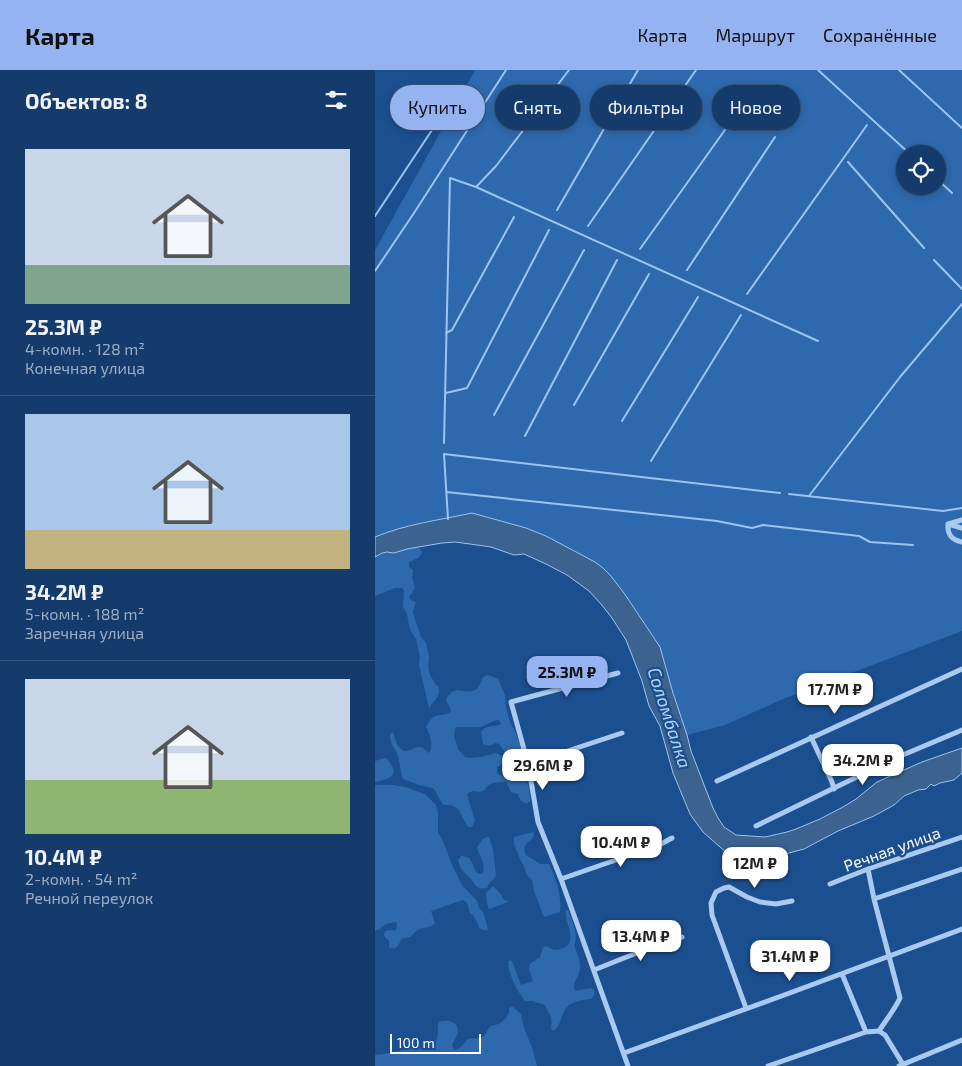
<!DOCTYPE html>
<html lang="ru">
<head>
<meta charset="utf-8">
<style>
  body { margin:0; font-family:"Exo 2",sans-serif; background:#214673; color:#f1f3f6; height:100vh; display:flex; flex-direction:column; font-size:19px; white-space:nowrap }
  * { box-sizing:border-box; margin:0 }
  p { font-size:16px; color:#9dadc1 }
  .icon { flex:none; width:28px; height:28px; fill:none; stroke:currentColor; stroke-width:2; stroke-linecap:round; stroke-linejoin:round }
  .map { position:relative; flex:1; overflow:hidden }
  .panel { display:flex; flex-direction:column; background:#143b6b; width:375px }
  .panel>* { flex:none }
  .guide { position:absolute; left:15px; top:15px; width:475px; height:45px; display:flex; gap:10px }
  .fabs { position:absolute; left:521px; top:75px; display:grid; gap:10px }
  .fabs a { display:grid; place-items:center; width:50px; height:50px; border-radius:50%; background:#143b6b; box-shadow:0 2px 8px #0003,0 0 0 1px #33557e; font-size:25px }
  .scale { position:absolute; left:15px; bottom:12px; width:91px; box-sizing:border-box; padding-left:5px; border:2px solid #fff; border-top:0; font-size:14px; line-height:18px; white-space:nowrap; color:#fff; -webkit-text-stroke:4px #1b4f8f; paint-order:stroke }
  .price { position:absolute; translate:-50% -42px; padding:0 11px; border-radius:10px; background:#fff; color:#222; font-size:16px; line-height:32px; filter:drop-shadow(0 1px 2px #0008) }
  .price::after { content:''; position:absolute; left:50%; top:30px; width:15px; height:11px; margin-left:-8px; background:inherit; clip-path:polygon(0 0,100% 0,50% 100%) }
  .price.active { background:#95b2f1; color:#111 }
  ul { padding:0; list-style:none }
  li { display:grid; align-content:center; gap:10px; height:265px; padding:0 25px }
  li+li { border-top:1px solid #33557e }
  li span { display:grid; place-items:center; height:155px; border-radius:0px; color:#555 }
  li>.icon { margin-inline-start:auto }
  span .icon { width:90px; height:90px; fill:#fffc; stroke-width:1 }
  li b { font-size:21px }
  h2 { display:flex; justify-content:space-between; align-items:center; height:60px; padding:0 25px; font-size:21px }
  .pill { padding:0 18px; border-radius:22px; background:#143b6b; box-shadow:0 2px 8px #0003,0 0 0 1px #33557e; font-size:18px; line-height:45px }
  .pill.active { background:#95b2f1; color:#111 }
  header { display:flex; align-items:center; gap:30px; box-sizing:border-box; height:70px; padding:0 25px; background:#95b2f1; color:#111 }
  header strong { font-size:24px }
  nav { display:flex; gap:28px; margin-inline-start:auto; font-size:18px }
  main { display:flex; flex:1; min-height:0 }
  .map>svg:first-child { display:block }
  .green { fill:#2e69ad; fill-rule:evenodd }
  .water { fill:#3c6290; stroke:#9cc4f0 }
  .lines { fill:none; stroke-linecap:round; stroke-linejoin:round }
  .stream { stroke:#9cc4f0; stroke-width:2 }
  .street { stroke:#a9c9ee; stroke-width:5 }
  .labels { text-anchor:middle; stroke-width:4.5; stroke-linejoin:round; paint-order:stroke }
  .street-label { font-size:16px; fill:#fff; stroke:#1b4f8f }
  .water-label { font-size:18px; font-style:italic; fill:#b5d3f5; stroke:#1b4f8f }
</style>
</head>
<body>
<header>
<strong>Карта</strong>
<nav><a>Карта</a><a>Маршрут</a><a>Сохранённые</a></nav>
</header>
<main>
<section class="panel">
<h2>Объектов: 8<svg class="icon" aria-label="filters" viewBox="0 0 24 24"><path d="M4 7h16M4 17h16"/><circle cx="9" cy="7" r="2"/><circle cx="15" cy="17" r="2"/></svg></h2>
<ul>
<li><span style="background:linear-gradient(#c9d6e8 75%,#7fa58c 0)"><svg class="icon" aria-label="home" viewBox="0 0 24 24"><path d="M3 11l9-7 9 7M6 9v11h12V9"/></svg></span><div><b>25.3M ₽</b><p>4-комн. · 128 m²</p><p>Конечная улица</p></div></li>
<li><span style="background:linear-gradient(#a9c7e8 75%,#c2b280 0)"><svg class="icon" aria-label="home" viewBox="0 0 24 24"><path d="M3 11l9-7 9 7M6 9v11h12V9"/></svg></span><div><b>34.2M ₽</b><p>5-комн. · 188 m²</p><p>Заречная улица</p></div></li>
<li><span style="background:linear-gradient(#c9d6e8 65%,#8fb573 0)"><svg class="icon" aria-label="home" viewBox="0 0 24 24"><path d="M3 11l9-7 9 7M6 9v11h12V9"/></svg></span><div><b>10.4M ₽</b><p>2-комн. · 54 m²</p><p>Речной переулок</p></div></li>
</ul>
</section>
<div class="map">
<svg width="587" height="996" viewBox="0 0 587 996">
  <rect width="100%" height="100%" fill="#1b4f8f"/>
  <!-- green -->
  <path class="green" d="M 100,0 L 587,0 L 587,561 L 408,629 L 350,655 L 312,665 L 298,623 L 285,577 L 249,523 L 228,498 L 220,492 L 171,466 L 151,458 L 97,443 L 74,448 L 48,452 L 8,464 L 0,467 L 0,180 ZM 530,84 L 562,84 L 562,116 L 530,116 Z
    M 44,477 L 47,483 L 43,488 L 34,492 L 34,497 L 38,500 L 37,508 L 40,518 L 34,527 L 36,530 L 41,532 L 38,541 L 39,546 L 46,567 L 51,573 L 54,587 L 53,597 L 55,605 L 61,615 L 63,616 C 67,625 59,631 54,638 L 44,595 L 45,587 L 41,569 L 35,560 L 32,544 L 28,537 L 29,521 L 27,518 L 20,518 L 0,526 L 0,487 L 7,483 L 12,482 L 19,483 L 32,479 Z
    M 112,605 L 116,606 L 123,609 L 130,625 L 131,638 L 135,652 L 140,661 L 148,684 L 147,691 L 145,693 L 139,694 L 124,674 L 120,673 L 115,676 L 108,674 L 106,662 L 108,659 C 114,655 120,657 126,654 L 124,650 L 121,650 L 106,657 L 82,657 L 80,659 L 79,666 L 83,679 L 90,687 L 94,688 L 106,687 L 121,683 L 128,687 C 128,692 128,695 122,697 L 122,703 C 131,711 139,700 150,705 C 152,709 156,727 155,731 C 154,732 153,733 152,734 C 147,732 144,729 143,724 L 136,722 L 131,712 C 126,712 119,712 114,715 C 109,719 113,718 108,721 C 101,724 99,718 92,724 L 100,751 L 97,757 L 94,757 C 84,747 88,734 69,735 C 65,732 62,723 58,718 L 44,715 L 28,709 C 25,701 25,691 22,683 C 18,676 15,673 15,664 L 18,662 C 20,666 20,671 22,674 C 31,690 38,673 48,678 C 50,679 52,682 54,683 C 59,676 55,664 51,657 C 61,639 63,649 76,642 C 76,637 72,634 71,629 C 81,612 89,626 100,620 C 108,616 103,609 112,605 Z
    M 11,688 C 26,704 17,709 0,712 L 0,691 Z
    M 0,715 L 18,715 L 30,717 L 50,724 L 61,735 L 63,742 L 63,762 L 67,769 L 78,797 L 87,815 L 102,831 L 104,838 L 108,842 L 110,848 L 113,860 C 101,861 105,854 99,847 C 99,845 97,845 96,844 C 91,838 96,834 88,830 L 56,841 L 60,853 C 55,858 51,857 45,859 C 40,861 38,865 35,867 C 32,868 29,868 26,869 C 24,875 21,881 14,877 L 14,871 L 9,866 C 9,857 16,862 21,860 L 22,853 L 20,852 L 11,854 L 5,859 L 0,861 Z
    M 158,762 L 159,766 C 154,774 146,773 151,785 L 165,794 L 174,794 C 181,808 187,826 185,842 L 169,847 L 159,821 L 157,810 L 151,804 L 149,796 L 145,789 L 139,774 L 139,767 Z
    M 111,767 L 114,767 L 118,779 L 121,805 L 119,809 L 115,812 L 112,818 C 100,820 101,814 95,808 C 87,800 86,801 83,790 L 86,786 C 97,785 97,794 101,802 L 105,804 L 108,803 C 111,793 104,786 102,777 L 107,770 Z
    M 118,816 L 125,823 L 128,829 L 134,832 L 114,839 L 112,834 L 111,823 Z
    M 191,840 L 193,840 C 197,851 204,864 199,875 C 201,881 204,888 205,894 C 207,905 196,911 200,921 L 216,918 L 219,920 L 220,924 L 216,929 C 209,930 203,930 196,934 C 185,940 187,957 178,961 L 176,958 C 178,943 174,947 170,935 L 157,931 L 150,931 C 142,920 134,907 133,892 L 135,890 L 137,891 L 146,915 L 158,911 L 154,900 L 155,894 L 165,887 L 168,877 L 172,876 C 177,880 180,881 186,879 C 206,872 188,852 191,840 Z
    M 136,937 L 138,937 L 146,944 L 149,958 L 158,980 L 162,996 L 0,996 L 0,985 C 11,984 21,982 31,979 C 42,977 53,982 61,971 C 65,964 61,958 64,952 C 71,950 77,950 82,956 L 83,963 L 77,975 L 79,980 L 85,978 L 93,969 C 97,968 101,969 105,968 C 112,966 111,960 116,956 C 118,955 121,955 124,954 C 129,950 135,946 134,938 Z"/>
  <!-- water -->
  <path class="water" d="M 97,443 L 151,458 L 171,466 L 220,492 L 228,498 L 235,505 L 249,523 L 285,577 L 298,623 L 312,665 L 316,681 L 338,738 L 343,748 L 349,757 L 361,765 L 390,767 L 412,762 L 421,759 L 445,749 L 468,737 L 481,729 L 502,712 L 547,692 L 587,678 L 587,703 L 579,710 L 565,713 L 559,716 L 556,714 L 551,719 L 543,720 L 529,726 L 519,735 L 499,746 L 463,761 L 429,779 L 399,787 L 384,789 L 368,788 L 353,784 L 328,762 L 315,744 L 298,703 L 285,656 L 274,636 L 267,611 L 251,570 L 237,548 L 226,534 L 214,521 L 192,505 L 171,494 L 149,484 L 139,485 L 116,477 L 95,474 L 80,472 L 67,473 L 32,479 L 19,483 L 12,482 L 7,483 L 0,487 L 0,467 C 31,454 65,450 97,443 Z"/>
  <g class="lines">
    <!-- stream -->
    <path class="stream" d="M 443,0 L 535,84
      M 524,0 L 587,58
      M 473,92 L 549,178
      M 562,109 L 577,123
      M 101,117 L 121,96 L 194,0
      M 182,140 L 263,0
      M 0,146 L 59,57
      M 213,156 L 321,0
      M 265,179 L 382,15
      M 559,190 L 587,219
      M 312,200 L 400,67
      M 0,201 L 39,143 L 131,0
      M 372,224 L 492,55
      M 71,263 L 77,260 L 139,147
      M 71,323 L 92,318 L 174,160
      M 199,335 L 274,204
      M 119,345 L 209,180
      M 247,351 L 323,227
      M 150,366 L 242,190
      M 69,373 L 75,108 L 101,117 L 443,271
      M 276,391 L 366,245
      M 71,422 L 342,451 L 377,458 L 388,455 L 484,466 L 495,472 L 538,475
      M 414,424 L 568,441 L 587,438
      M 434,426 L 525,307 L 587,234
      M 73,449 L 69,384 L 405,423"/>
    <!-- street -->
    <path class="street" d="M 587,450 L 573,454 C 572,465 577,470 587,472
      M 573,454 L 587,458
      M 243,603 L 136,632 L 153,694 L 163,752 L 186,809 L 253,996
      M 436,667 L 457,712 L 459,719
      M 153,694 L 247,663
      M 342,711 L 587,599
      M 381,756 L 523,687 L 587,660
      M 186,809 L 284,775 L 297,768
      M 455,814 L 493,799 L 587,767
      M 499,829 L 587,799
      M 219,900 L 284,874 L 307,867
      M 467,904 L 491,962
      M 371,938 L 337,845 L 336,833 L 341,822 L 349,818 L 354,817 L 372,827 L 385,832 L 401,834 L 417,831
      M 504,961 L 510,965 L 529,996
      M 249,983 L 412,924 L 587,859
      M 393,996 L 491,962 L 504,961 C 511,950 520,939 525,928 L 499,829 L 493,799
      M 524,996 L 587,970"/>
  </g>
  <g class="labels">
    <!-- street labels -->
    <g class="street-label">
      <text transform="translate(517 779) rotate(-20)" y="6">Речная улица</text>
    </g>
    <!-- water labels -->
    <g class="water-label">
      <text transform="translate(294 648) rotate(72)" y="6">Соломбалка</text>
    </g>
  </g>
</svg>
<div class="fabs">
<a><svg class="icon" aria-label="locate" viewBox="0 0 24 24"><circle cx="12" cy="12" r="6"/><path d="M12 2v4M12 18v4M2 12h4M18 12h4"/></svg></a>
</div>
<div class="scale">100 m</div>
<b class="price active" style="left:192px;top:628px">25.3M ₽</b>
<b class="price" style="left:460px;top:645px">17.7M ₽</b>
<b class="price" style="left:488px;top:716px">34.2M ₽</b>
<b class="price" style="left:168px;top:721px">29.6M ₽</b>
<b class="price" style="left:246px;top:798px">10.4M ₽</b>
<b class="price" style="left:380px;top:819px">12M ₽</b>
<b class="price" style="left:266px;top:892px">13.4M ₽</b>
<b class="price" style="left:415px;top:912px">31.4M ₽</b>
<div class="guide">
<a class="pill active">Купить</a>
<a class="pill">Снять</a>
<a class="pill">Фильтры</a>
<a class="pill">Новое</a>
</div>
</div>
</main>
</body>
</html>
